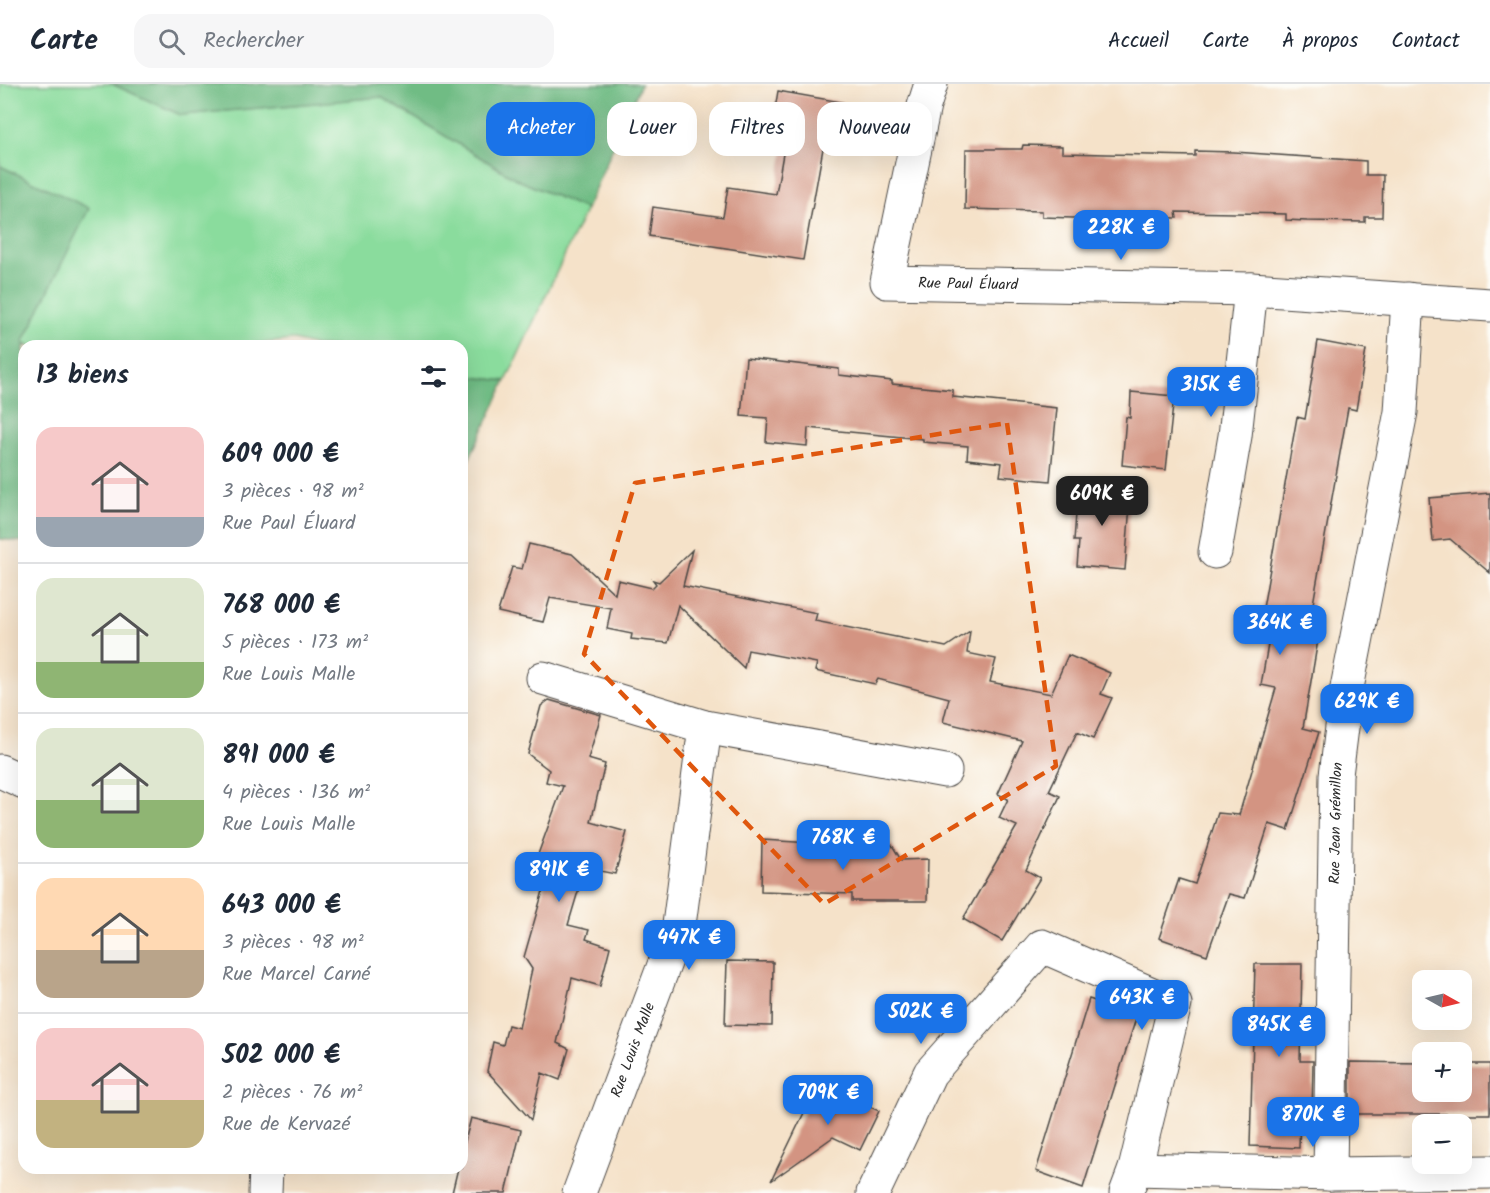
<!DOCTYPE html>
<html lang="fr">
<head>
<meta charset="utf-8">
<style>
  body { margin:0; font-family:Kalam,sans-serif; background:#f6f6f7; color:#1f2937; height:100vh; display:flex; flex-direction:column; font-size:22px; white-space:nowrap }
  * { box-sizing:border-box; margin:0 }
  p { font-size:20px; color:#747a83 }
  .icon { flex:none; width:33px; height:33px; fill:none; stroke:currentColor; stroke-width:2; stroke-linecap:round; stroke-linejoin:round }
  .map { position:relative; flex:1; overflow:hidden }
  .drawer { position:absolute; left:18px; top:256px; width:450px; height:834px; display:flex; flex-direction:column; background:#fff; border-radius:18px; box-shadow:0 6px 24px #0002 }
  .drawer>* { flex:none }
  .top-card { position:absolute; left:486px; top:18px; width:570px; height:54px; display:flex; gap:12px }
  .needle { width:39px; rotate:98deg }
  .fabs { position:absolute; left:1412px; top:886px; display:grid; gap:12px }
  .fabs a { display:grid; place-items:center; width:60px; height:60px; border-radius:12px; background:#fff; box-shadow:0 6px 24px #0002; font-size:30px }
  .price { position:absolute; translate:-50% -51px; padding:0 14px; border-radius:12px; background:#1a73e8; color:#fff; font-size:20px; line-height:39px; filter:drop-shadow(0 2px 3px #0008) }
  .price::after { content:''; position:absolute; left:50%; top:36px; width:18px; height:14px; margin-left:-9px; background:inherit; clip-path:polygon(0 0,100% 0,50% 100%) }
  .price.selected { background:#222; color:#fff }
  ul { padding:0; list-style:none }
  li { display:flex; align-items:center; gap:18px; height:150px; padding:0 18px }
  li+li { border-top:2px solid #e0e1e3 }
  li span { display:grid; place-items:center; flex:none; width:168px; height:120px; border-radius:18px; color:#555 }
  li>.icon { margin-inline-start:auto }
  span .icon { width:72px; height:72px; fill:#fffc; stroke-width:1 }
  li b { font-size:26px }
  h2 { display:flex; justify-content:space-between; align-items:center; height:72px; padding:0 18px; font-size:26px }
  .chip { padding:0 21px; border-radius:18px; background:#fff; box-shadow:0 6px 24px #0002; font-size:21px; line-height:54px }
  .chip.selected { background:#1a73e8; color:#fff }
  header { display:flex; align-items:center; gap:36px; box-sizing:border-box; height:84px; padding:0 30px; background:#fff; border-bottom:2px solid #e0e1e3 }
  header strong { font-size:28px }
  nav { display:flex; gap:33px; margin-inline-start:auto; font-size:21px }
  .search { width:420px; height:54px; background:#f6f6f7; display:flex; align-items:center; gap:15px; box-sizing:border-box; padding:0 21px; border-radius:18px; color:#747a83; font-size:22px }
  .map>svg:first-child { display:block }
  .green { fill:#8adc9d; stroke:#5a8464; stroke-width:1.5 }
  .forest { fill:#6fbc84; stroke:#4d7458; stroke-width:1.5 }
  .building { fill:#d39482 }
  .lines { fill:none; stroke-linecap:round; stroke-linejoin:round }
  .minor-casing { stroke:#494643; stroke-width:35 }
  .minor { stroke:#fff; stroke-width:33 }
  .marked { fill:none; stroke:#df570e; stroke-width:4.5; stroke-dasharray:12 8; stroke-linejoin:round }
  .labels { text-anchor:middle; stroke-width:4.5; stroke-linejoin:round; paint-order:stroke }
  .street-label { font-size:15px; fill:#2b2b2b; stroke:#fdfcf7 }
</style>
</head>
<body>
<header>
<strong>Carte</strong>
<div class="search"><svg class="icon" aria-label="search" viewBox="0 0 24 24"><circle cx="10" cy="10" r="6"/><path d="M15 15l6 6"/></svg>Rechercher</div>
<nav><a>Accueil</a><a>Carte</a><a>À propos</a><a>Contact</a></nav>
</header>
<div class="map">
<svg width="1490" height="1109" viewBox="0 0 1490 1109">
  <rect width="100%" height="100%" fill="#fdfcf7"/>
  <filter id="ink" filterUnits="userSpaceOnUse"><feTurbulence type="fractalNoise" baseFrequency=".0167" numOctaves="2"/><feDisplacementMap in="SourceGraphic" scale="12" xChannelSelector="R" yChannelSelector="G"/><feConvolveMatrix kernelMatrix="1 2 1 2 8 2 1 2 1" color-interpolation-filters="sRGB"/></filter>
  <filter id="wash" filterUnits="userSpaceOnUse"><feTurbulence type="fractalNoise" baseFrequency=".008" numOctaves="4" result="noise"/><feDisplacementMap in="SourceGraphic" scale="24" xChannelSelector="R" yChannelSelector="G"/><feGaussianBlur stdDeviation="1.35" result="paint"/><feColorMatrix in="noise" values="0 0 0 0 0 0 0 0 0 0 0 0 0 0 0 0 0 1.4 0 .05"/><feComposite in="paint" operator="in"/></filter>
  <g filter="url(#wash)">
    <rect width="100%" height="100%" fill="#f5e2c9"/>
    <!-- green -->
    <path class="green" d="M 0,0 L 112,0 L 181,31 L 381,13 L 518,96 L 586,125 L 506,297 L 462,292 L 462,262 L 316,262 L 294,256 L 235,262 L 29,262 L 23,259 L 88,124 L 0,82 Z"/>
    <!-- forest -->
    <path class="forest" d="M 112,0 L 641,0 L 586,125 L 518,96 L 381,13 L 181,31 Z
      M 0,82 L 89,124 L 23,259 L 29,262 L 24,262 L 24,458 L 0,455 Z
      M 462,292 L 506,297 L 462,390 Z"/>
    <g id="blocks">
      <!-- building -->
      <path class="building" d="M 778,7 L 858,21 L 852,58 L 825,53 L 803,176 L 649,152 L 653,123 L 723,133 L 728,103 L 776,110 L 787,47 L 772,44 Z
        M 1023,61 L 1062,62 L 1062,69 L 1195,72 L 1195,67 L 1234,68 L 1366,77 L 1366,91 L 1383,91 L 1382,133 L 1365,133 L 1365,138 L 1307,137 L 1286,136 L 1286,130 L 1176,128 L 1177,134 L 1138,133 L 1138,136 L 1042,133 L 1042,127 L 965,125 L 966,65 L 1022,65 Z
        M 1318,257 L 1366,266 L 1356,326 L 1348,324 L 1308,548 L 1319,550 L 1303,644 L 1319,648 L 1288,746 L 1269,740 L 1245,814 L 1229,810 L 1207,871 L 1159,854 L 1179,795 L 1195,800 L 1218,729 L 1239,731 L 1276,604 L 1261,601 L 1274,526 L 1263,524 L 1297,333 L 1305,335 Z
        M 746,274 L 839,285 L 839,291 L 892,297 L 892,300 L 953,306 L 953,313 L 1057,324 L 1050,397 L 1000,392 L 1002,379 L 967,375 L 968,362 L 923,358 L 923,355 L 808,344 L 807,362 L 766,358 L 768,334 L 741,332 Z
        M 1131,308 L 1174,312 L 1166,386 L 1122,381 L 1126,333 L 1130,334 Z
        M 1078,402 L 1131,407 L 1125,486 L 1077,482 L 1079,457 L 1074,457 Z
        M 1490,409 L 1490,489 L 1450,455 L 1433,457 L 1429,414 Z
        M 529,460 L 572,470 L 615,510 L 618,496 L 652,504 L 656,500 L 653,496 L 659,498 L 692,466 L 683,502 L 817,529 L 815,537 L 946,563 L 970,547 L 967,569 L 996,575 L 990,598 L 1051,610 L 1068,571 L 1110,589 L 1101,610 L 1112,614 L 1093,655 L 1077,648 L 1049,707 L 1060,712 L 1026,786 L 1040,794 L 1002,857 L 963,835 L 1017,742 L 999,734 L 1008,715 L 998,710 L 1022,657 L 943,638 L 949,614 L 878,595 L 875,600 L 815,587 L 817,579 L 748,566 L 744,584 L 678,521 L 668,559 L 631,555 L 632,550 L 607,545 L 611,524 L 550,514 L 543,538 L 498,528 L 512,483 L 522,485 Z
        M 549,616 L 601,631 L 588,675 L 605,680 L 591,738 L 627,748 L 615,790 L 585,784 L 568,841 L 589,846 L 586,855 L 610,863 L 600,902 L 572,894 L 557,959 L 569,965 L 560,996 L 542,989 L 531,1036 L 487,987 L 493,958 L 503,961 L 508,941 L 519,944 L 532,885 L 524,873 L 545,800 L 529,795 L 563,702 L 546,698 L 549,686 L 528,670 L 541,622 Z
        M 762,756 L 812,759 L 811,756 L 892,761 L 901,776 L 928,775 L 927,817 L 852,817 L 852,810 L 761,807 Z
        M 727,877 L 773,878 L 772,942 L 725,941 Z
        M 1255,880 L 1302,880 L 1300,977 L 1313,977 L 1312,1030 L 1300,1030 L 1299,1064 L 1250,1062 Z
        M 1089,915 L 1137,931 L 1083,1104 L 1036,1087 Z
        M 1350,978 L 1422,979 L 1422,1008 L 1461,1008 L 1461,980 L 1490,980 L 1490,1030 L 1350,1030 Z
        M 816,1004 L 829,1004 L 879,1027 L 860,1066 L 833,1053 L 771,1097 Z
        M 471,1034 L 521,1046 L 506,1109 L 452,1109 L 458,1084 L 462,1084 L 462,1069 Z"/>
    </g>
  </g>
  <g filter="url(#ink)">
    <use href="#blocks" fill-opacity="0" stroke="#494643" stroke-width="1.5"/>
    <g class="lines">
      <!-- minor casing -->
      <g class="minor-casing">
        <g id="minor">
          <path id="s1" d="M 931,0 L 924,22 L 887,198 L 1251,205 L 1490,221"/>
          <path d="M 1215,468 L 1235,352 L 1251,205"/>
          <path d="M 543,594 L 705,643 L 945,687"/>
          <path d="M 0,687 L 24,698"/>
          <path d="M 1135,1085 L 1330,1090 L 1490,1088"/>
          <path id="s2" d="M 1330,1090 L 1336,691 L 1347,604 L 1401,328 L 1408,215"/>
          <path d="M 265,1109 L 266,1084"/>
          <path id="s3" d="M 579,1109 L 679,841 L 705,643"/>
          <path d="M 873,1109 L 930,989 L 1042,862 L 1175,920 L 1135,1085 L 1126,1109"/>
        </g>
      </g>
      <!-- minor -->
      <use href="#minor" class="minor"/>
    </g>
  </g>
  <!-- marked area -->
  <path class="marked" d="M 1007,339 L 1056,682 L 824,820 L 584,570 L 635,399 Z"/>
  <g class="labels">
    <!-- street labels -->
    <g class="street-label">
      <text dy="5" stroke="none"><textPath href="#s1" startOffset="284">Rue Paul Éluard</textPath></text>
      <text dy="5" stroke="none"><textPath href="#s2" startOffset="351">Rue Jean Grémillon</textPath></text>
      <text dy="5" stroke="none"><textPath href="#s3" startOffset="153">Rue Louis Malle</textPath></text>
    </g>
  </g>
</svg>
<div class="fabs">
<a><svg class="needle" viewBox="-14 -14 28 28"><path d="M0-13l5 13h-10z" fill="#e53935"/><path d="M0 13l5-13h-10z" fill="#747a83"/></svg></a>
<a>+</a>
<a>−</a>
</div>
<b class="price" style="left:1121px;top:177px">228K €</b>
<b class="price" style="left:1211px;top:334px">315K €</b>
<b class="price selected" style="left:1102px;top:443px">609K €</b>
<b class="price" style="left:1280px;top:572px">364K €</b>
<b class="price" style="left:1367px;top:651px">629K €</b>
<b class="price" style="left:843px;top:787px">768K €</b>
<b class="price" style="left:559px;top:819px">891K €</b>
<b class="price" style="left:689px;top:887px">447K €</b>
<b class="price" style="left:1142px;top:947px">643K €</b>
<b class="price" style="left:921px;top:961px">502K €</b>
<b class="price" style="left:1279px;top:974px">845K €</b>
<b class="price" style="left:828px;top:1042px">709K €</b>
<b class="price" style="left:1313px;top:1064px">870K €</b>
<div class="top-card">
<a class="chip selected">Acheter</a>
<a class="chip">Louer</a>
<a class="chip">Filtres</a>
<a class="chip">Nouveau</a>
</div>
<section class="drawer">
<h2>13 biens<svg class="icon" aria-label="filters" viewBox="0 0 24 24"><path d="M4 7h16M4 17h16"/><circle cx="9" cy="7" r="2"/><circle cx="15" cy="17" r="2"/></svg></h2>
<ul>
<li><span style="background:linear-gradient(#f6c9c9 75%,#9aa5b1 0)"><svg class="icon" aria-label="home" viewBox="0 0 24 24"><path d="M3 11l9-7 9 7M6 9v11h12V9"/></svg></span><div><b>609 000 €</b><p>3 pièces · 98 m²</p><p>Rue Paul Éluard</p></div></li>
<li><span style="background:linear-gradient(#dfe7d0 70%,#8fb573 0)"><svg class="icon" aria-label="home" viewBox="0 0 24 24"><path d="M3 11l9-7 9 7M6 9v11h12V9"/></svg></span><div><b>768 000 €</b><p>5 pièces · 173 m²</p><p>Rue Louis Malle</p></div></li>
<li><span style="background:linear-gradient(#dfe7d0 60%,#8fb573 0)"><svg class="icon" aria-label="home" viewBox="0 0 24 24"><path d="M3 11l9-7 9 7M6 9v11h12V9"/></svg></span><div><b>891 000 €</b><p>4 pièces · 136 m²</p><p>Rue Louis Malle</p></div></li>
<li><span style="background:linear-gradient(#ffd9b3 60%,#b9a48a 0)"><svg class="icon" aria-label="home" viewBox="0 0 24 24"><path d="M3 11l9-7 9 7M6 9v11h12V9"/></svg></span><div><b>643 000 €</b><p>3 pièces · 98 m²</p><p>Rue Marcel Carné</p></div></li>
<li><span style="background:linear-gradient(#f6c9c9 60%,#c2b280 0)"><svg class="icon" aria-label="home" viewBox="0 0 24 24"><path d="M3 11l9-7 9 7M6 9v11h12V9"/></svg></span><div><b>502 000 €</b><p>2 pièces · 76 m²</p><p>Rue de Kervazé</p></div></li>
</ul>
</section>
</div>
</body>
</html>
